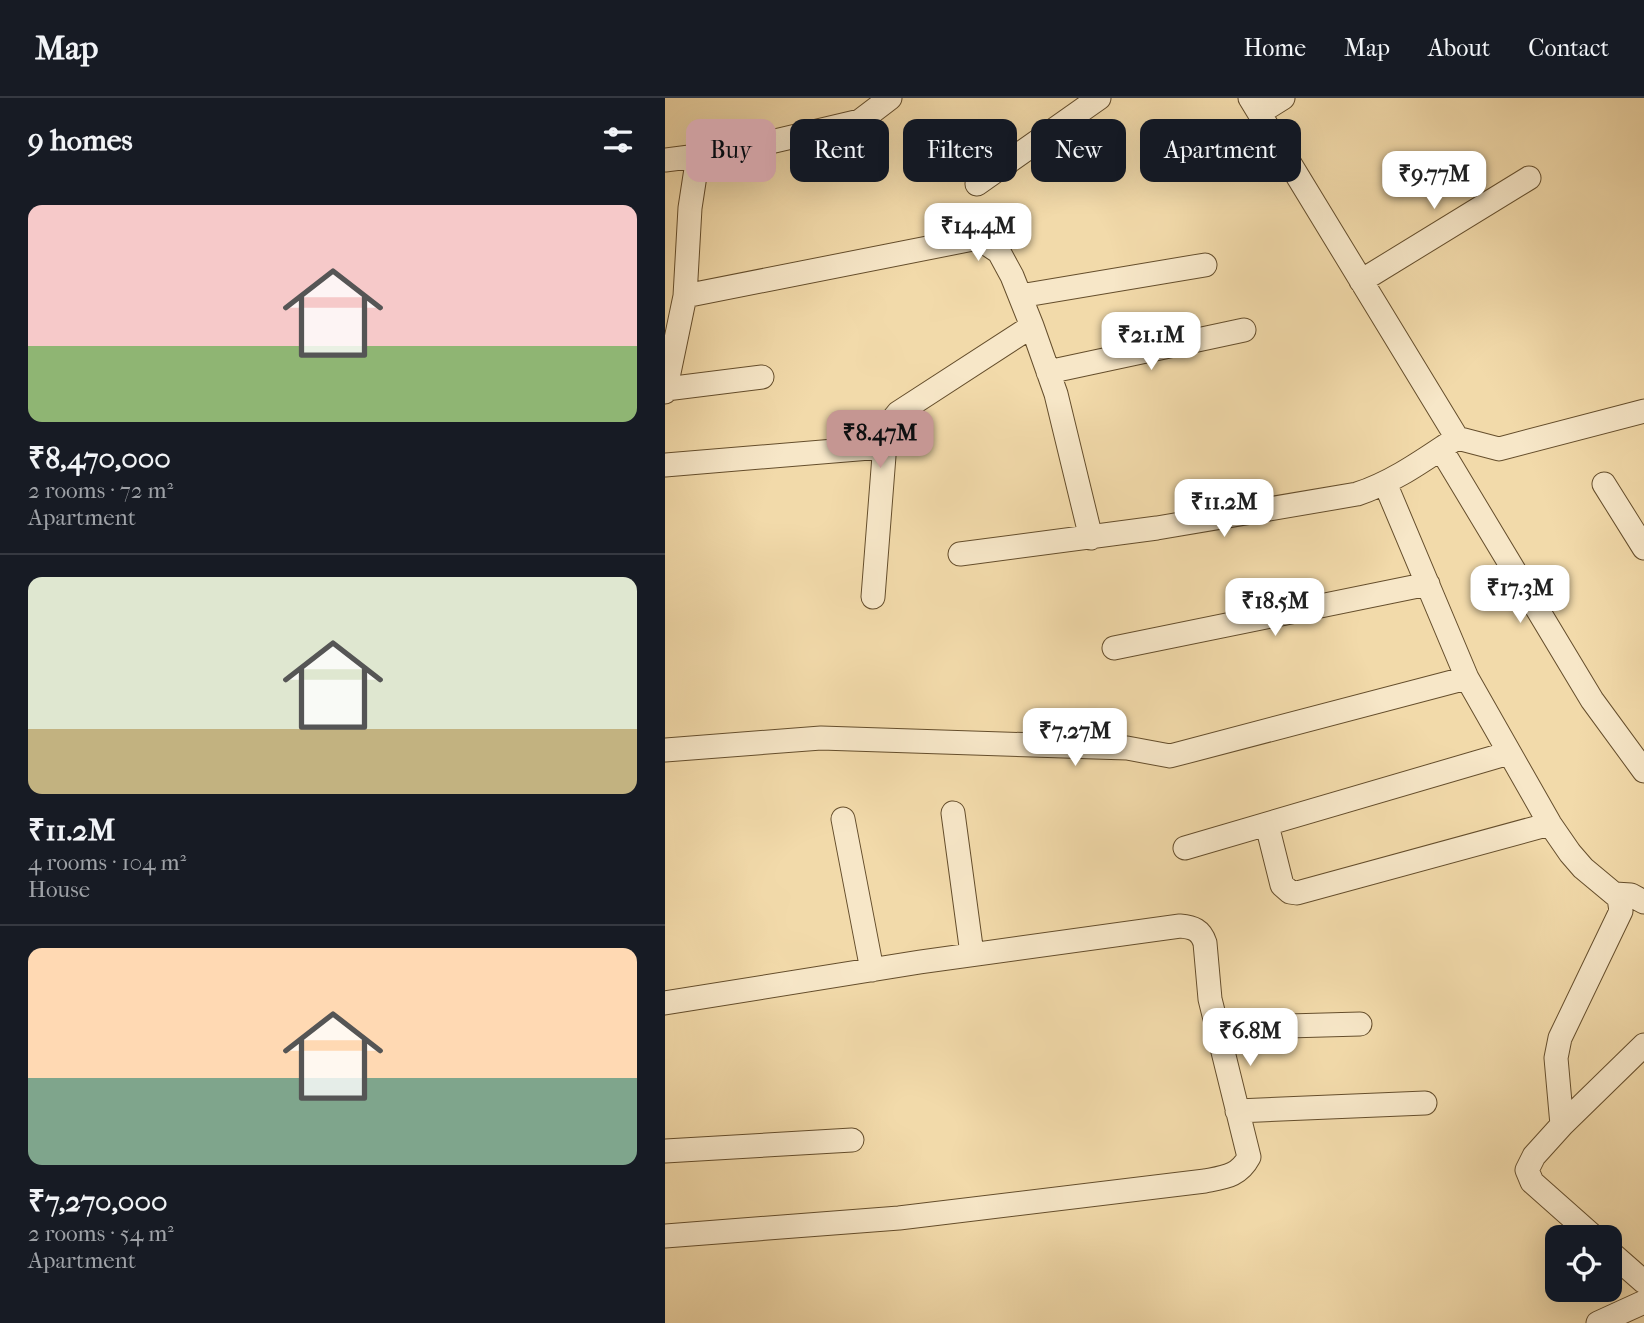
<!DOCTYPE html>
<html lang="en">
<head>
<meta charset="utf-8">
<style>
  body { margin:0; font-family:"IM FELL French Canon",serif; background:#242831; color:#f1f3f6; height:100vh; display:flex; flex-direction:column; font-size:26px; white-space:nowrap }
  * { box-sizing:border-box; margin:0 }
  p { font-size:23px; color:#9ea1a6 }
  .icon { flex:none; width:38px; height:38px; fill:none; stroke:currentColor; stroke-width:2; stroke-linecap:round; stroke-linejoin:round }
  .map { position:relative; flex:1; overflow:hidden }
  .details { display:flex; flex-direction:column; background:#171b24; width:665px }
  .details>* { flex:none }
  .hud { position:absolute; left:21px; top:21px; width:665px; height:63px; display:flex; gap:14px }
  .tools { position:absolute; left:880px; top:1127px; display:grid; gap:14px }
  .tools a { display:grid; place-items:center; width:77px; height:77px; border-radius:14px; background:#171b24; box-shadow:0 7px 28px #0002; font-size:35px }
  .price { position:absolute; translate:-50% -60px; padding:0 16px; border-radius:14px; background:#fff; color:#222; font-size:23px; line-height:46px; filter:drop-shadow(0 2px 4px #0008) }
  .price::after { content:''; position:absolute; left:50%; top:42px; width:21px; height:16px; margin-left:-10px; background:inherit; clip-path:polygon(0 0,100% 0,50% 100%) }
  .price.current { background:#c59692; color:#111 }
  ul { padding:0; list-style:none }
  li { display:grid; align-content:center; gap:14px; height:371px; padding:0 28px }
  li+li { border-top:2px solid #363941 }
  li span { display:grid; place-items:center; height:217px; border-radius:14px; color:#555 }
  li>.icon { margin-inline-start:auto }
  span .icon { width:126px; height:126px; fill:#fffc; stroke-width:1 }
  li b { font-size:30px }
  h2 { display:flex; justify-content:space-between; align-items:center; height:84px; padding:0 28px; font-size:30px }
  .chip { padding:0 24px; border-radius:14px; background:#171b24; box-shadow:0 7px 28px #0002; font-size:24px; line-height:63px }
  .chip.current { background:#c59692; color:#111 }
  header { display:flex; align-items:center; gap:42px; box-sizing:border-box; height:98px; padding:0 35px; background:#171b24; border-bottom:2px solid #363941 }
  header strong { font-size:33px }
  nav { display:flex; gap:38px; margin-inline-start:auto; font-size:24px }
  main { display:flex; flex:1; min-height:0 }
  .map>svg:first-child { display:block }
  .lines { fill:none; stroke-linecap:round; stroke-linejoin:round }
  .minor-casing { stroke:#654e2c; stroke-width:25 }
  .minor { stroke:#f7e7c8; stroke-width:23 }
</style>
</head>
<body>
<header>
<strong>Map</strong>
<nav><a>Home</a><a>Map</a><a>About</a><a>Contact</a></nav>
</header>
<main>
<section class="details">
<h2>9 homes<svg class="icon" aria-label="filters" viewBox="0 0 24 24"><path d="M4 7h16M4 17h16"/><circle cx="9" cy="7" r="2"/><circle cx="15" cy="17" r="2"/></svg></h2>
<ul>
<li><span style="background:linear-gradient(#f6c9c9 65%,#8fb573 0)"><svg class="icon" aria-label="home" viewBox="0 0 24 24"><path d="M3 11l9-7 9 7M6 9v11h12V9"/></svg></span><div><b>₹8,470,000</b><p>2 rooms · 72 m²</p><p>Apartment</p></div></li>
<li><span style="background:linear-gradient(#dfe7d0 70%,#c2b280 0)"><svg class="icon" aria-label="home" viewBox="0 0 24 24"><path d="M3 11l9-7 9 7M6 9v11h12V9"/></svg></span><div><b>₹11.2M</b><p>4 rooms · 104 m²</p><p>House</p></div></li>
<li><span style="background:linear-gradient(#ffd9b3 60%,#7fa58c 0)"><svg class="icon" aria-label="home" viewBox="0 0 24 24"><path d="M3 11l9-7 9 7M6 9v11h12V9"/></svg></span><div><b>₹7,270,000</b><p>2 rooms · 54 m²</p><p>Apartment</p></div></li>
</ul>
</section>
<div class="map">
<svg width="979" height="1225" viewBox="0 0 979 1225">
  <rect width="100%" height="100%" fill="#f2daaa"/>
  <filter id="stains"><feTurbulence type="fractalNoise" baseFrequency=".00286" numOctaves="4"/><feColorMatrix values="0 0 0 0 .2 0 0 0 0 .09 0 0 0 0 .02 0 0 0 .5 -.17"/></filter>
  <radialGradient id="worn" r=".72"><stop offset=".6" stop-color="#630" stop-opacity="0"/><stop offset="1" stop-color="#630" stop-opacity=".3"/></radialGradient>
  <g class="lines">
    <!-- minor casing -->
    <g class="minor-casing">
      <path id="minor" d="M 585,0 L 792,340 L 834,351 L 979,313
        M 594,15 L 618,0
        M 0,62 L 63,54 L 195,23 L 225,0
        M 312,86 L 434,0
        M 696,183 L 864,80
        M 20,198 L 313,140 L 334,154 L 347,178 L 367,228 L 391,296 L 426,440
        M 355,198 L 540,167
        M 383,274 L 579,232
        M 1,291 L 97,279
        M 0,294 L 20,198 L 25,110 L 33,58
        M 776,351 L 927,602 L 979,673
        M 0,367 L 217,349 C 225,339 223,325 233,315 L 367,228
        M 720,385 L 802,580 L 885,726 L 905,755 L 918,770 L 954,800 L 956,813 L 895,940 L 891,960 L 897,1027 L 869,1058 L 862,1072 L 867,1084 L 929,1139
        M 939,386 L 979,450
        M 295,456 L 492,430 L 692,396 C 729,384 760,361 792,340
        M 208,499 L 220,345
        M 449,550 L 763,486
        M 0,652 L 156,640 L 462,650 L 505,658 L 802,580
        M 288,715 L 307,856
        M 178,721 L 207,872
        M 602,727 L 617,787 L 625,794 L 632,795 L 885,726
        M 520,750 L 844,655
        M 950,796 L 966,797 L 979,804
        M 0,905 L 255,864 L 515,828 C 528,829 536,832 540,845 L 545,901 L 584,1059 C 574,1078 560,1079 540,1083 L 234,1120 L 0,1138
        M 552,930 L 695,926
        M 572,1013 L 760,1005
        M 897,1027 L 979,947
        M 0,1053 L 187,1042
        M 945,1154 L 979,1184
        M 933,1225 L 979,1204"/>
    </g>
    <!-- minor -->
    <use href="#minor" class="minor"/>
  </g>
  <rect width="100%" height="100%" filter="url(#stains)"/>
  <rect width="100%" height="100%" fill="url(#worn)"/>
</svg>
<div class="tools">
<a><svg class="icon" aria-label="locate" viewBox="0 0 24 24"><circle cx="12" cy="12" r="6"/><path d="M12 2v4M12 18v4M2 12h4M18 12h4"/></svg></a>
</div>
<b class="price" style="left:769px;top:113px">₹9.77M</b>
<b class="price" style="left:313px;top:165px">₹14.4M</b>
<b class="price" style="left:486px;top:274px">₹21.1M</b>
<b class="price current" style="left:215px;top:372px">₹8.47M</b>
<b class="price" style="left:559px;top:441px">₹11.2M</b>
<b class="price" style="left:855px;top:527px">₹17.3M</b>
<b class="price" style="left:610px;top:540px">₹18.5M</b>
<b class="price" style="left:410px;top:670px">₹7.27M</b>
<b class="price" style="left:585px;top:970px">₹6.8M</b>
<div class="hud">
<a class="chip current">Buy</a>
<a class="chip">Rent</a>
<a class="chip">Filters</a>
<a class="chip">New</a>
<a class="chip">Apartment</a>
</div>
</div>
</main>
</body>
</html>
